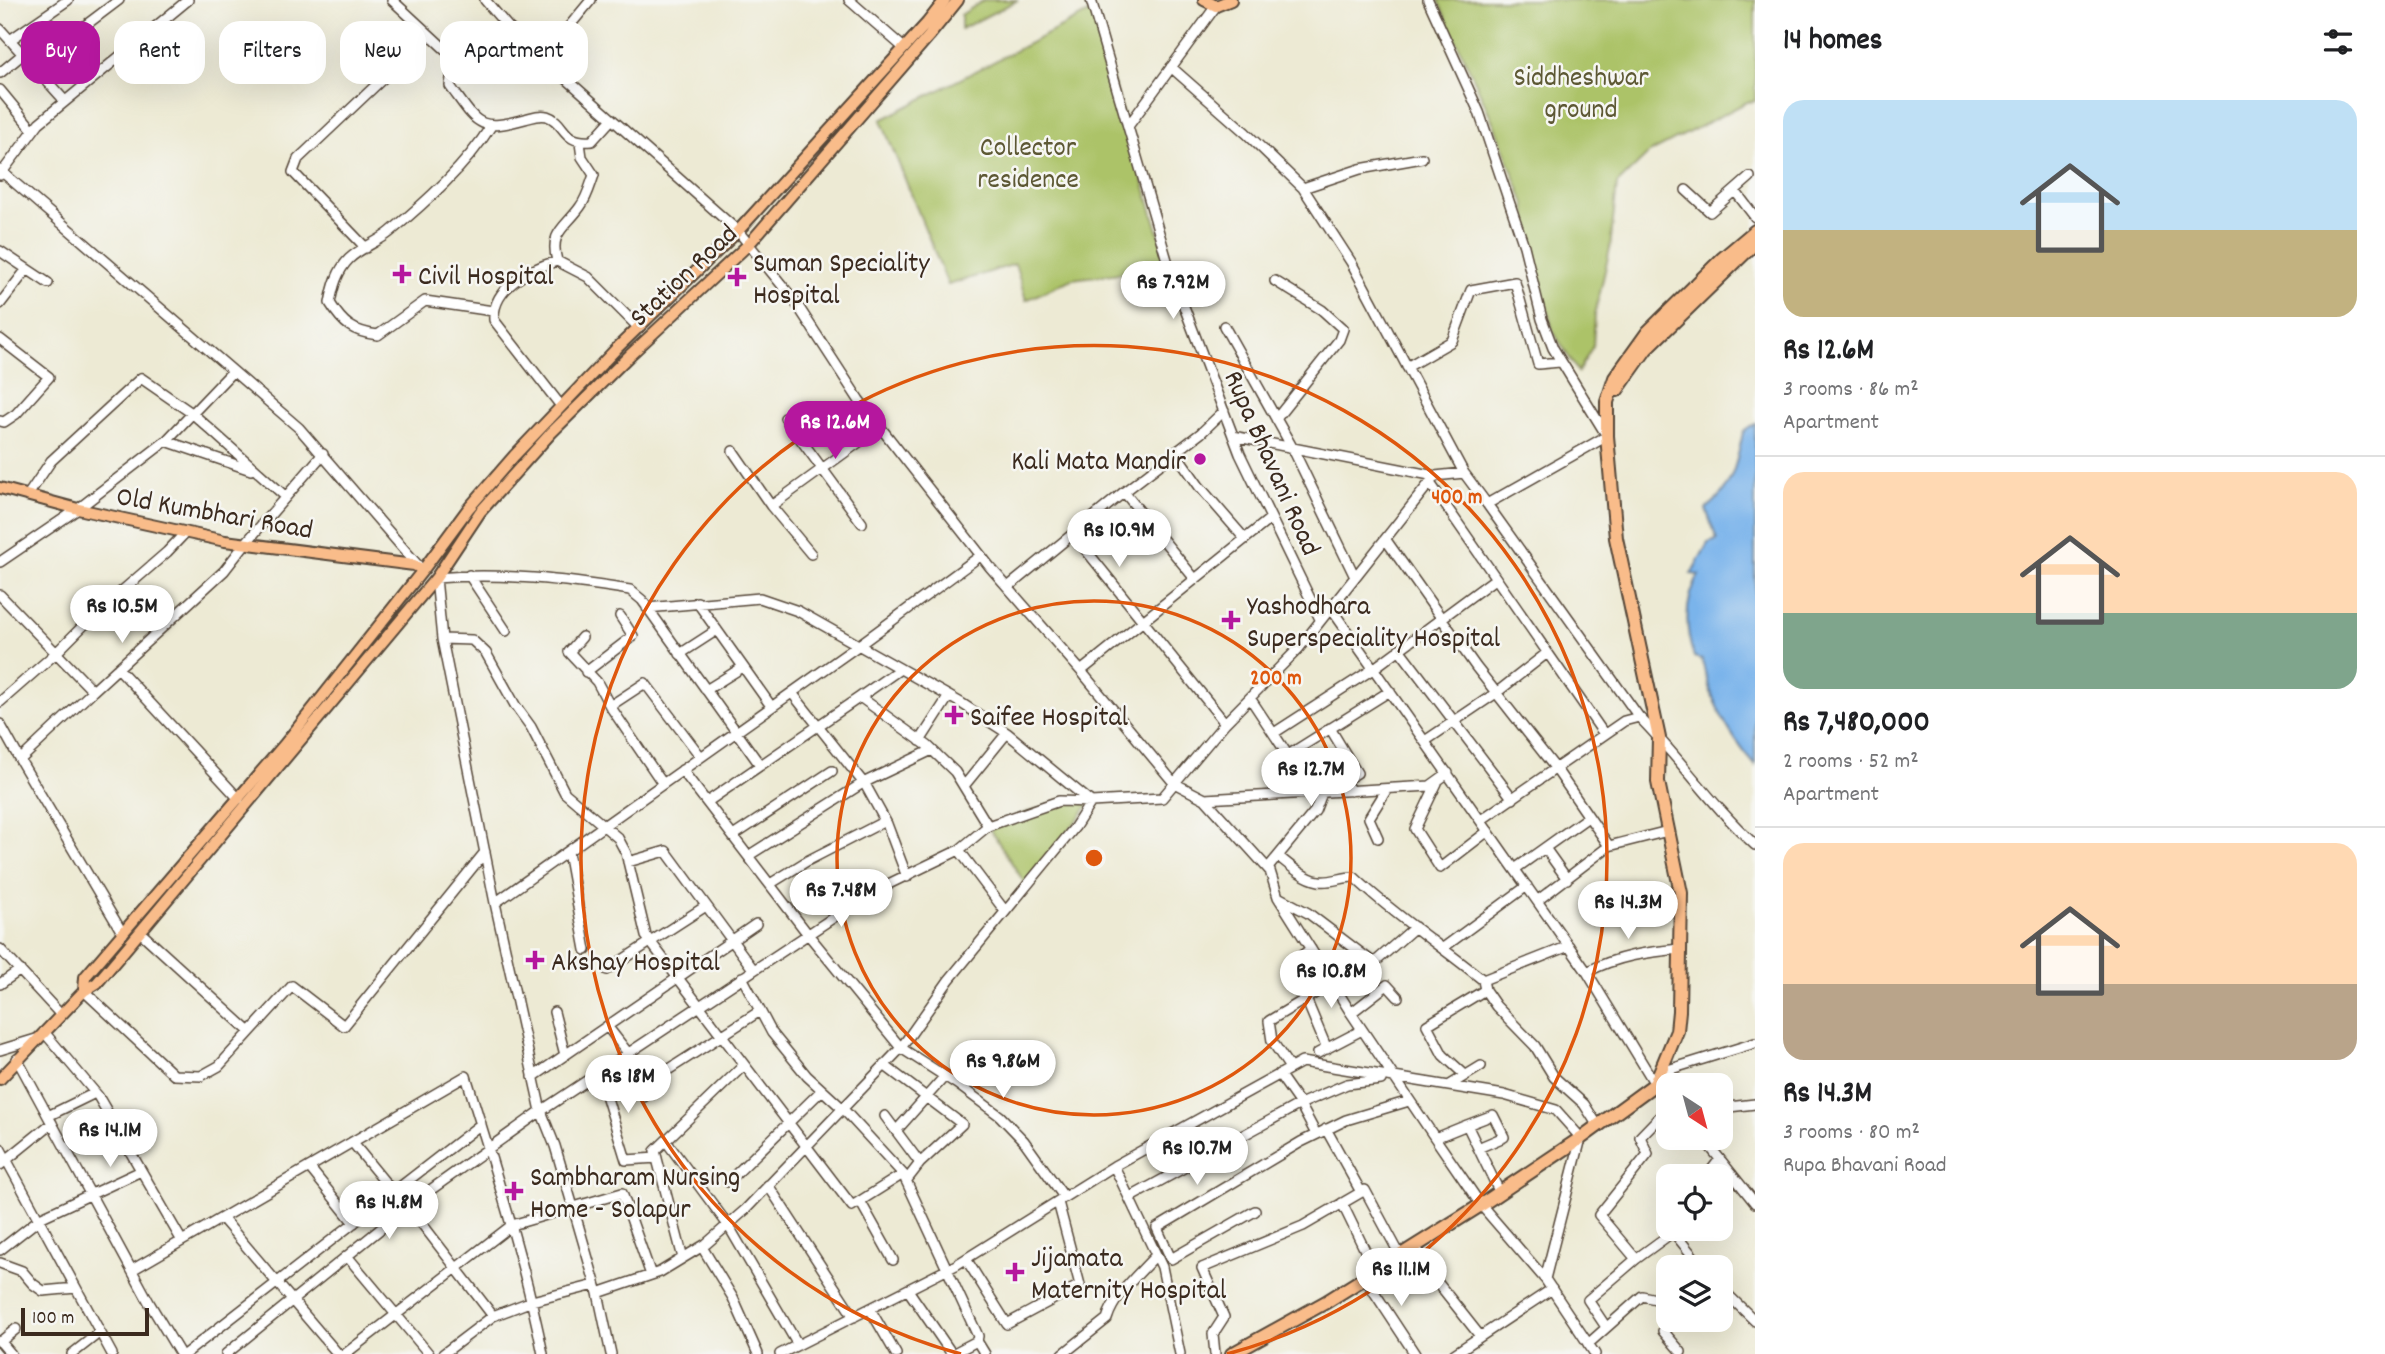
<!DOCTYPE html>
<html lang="en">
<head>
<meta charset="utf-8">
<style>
  body { margin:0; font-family:Dekko,sans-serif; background:#f6f6f6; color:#202124; height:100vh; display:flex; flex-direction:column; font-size:26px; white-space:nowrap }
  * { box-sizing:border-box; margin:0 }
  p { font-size:23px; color:#757577 }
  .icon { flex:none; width:38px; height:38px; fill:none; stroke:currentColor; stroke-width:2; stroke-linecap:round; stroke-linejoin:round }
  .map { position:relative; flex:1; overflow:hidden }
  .side { display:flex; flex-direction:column; background:#fff; width:630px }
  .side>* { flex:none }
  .top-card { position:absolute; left:21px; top:21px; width:665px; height:63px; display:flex; gap:14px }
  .needle { width:46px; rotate:144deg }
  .buttons { position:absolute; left:1656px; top:1073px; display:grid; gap:14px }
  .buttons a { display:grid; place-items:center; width:77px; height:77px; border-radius:14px; background:#fff; box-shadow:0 7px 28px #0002; font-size:35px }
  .scale { position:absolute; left:21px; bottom:18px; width:128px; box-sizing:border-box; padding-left:7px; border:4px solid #3b2a1e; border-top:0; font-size:19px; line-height:24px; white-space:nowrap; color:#3b2a1e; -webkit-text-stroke:5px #f6f6f2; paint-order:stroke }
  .price { position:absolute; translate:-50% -60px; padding:0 16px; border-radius:24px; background:#fff; color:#222; font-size:23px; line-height:46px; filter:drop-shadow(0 2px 4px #0008) }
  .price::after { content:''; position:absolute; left:50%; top:42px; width:21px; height:16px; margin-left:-10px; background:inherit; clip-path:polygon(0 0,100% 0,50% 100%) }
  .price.active { background:#b5179e; color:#fff }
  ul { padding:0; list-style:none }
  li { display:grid; align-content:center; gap:14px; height:371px; padding:0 28px }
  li+li { border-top:2px solid #e0e0e0 }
  li span { display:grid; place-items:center; height:217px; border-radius:21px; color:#555 }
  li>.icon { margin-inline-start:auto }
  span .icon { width:126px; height:126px; fill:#fffc; stroke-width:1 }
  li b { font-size:30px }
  h2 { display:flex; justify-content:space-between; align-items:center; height:84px; padding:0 28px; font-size:30px }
  .chip { padding:0 24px; border-radius:21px; background:#fff; box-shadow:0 7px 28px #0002; font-size:24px; line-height:63px }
  .chip.active { background:#b5179e; color:#fff }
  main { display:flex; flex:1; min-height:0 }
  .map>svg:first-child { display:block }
  .green { fill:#acc368; stroke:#747643; stroke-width:2 }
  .water { fill:#7ab4eb; stroke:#5a6f84; stroke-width:2 }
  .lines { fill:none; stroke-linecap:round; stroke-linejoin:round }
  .minor-casing { stroke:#564739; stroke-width:12 }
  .major-casing { stroke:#564739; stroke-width:14 }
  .highway-casing { stroke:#564739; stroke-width:16 }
  .minor { stroke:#fff; stroke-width:9 }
  .major { stroke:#f9bc8a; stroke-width:10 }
  .highway { stroke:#f9bc8a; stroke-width:12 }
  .ring { fill:none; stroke:#df570d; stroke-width:3.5 }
  .poi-dot { fill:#b5179e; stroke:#f6f6f2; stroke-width:2.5 }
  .labels { text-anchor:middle; stroke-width:5; stroke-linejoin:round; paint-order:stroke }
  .park-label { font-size:28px; fill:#5d5834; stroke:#f6f6f2 }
  .poi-label { font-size:28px; fill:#3b2a1e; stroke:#f6f6f2; text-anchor:start }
  .street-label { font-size:28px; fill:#3b2a1e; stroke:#f6f6f2 }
  .centre { fill:#df570d; stroke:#f6f6f2; stroke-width:3.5 }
  .ring-label { font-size:21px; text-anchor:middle; font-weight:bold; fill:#df570d; stroke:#f6f6f2; stroke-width:5; stroke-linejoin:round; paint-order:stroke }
</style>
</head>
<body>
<main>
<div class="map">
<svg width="1755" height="1354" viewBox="0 0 1755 1354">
  <rect width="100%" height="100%" fill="#f6f6f2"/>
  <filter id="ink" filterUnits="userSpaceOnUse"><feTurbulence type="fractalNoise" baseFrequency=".0143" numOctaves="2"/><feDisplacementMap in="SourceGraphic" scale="14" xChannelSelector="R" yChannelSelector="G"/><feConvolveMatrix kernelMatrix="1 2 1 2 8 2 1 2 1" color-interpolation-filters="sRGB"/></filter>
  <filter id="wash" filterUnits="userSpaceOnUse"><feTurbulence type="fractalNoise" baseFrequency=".00686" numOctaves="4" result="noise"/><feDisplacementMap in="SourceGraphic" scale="28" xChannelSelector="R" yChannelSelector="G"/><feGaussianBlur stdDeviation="1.57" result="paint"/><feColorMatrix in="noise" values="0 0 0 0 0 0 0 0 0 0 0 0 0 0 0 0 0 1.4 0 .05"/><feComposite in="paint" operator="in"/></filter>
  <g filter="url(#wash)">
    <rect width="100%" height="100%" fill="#edead4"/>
    <!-- green -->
    <path class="green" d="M 984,0 L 1018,0 L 961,29 L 961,15 Z
      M 1438,0 L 1755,0 L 1755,101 L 1747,102 L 1649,153 L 1617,184 L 1610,248 L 1595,315 L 1593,346 L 1578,372 L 1553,331 L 1534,257 L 1525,204 L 1494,124 Z
      M 1092,11 L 1169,267 L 1072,279 L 1026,300 L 1015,264 L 948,285 L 881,120 Z
      M 1059,801 L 1091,802 L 1026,885 L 988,826 Z"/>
    <!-- water -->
    <path class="water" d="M 1755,424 L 1755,765 C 1729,735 1709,699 1702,659 L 1694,657 C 1685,630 1684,601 1699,575 L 1691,574 L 1708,543 L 1717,540 L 1706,509 C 1732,490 1737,462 1743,432 Z"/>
  </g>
  <g filter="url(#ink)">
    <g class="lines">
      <!-- minor casing -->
      <g class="minor-casing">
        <path id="minor" d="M 392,0 L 447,51 L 453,63 L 450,86 C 478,124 477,132 525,119 C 533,117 539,114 547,116 C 566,122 561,144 592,141 L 612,119
          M 485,0 L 508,27 L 738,231 L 794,300 L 859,400 L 990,567 L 1081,671 L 1174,783 L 1205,799 L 1430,786 L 1448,773
          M 849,0 L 904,48
          M 1091,0 L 1169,267 L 1240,454 L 1320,619
          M 0,29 L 65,101
          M 10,40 L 68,0
          M 543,58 L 591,0
          M 33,65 L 119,0
          M 1171,67 L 1246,133 L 1303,188 L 1351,262 L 1464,473
          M 0,73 L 23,54
          M 0,90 L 33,130
          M 1129,125 L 1216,6
          M 491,126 C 466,166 426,202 390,232 C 378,242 360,248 349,259 C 337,271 333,287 330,303 C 343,324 353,332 378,335 L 425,301 L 493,311
          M 0,170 L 299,428 L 421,569
          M 0,175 L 39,123 L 188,0
          M 1303,188 L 1360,169 L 1422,158
          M 1686,190 L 1710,212 L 1750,177
          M 1735,191 L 1755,217
          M 366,248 L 293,172 L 298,159 L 411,52 L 423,29
          M 0,251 L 48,283
          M 557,261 C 549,232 565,228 580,207 C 587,198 590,186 594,175 L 582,157 L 580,143
          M 1275,281 L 1322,310 L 1343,329 L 1339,340 L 1276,419
          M 0,304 L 27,269
          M 1224,326 L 1292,447 L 1355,577
          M 0,339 L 49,377 L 16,414 L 4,422 L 0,421
          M 1407,367 L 1452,341 L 1471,290 L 1515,282 L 1538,364 L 1560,362
          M 561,406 L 494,320 C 492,287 530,269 557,261 L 588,277 L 639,328
          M 785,418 L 862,523
          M 1233,436 L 1435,476
          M 166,441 L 251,470
          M 733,451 L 771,506 L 811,554
          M 1175,452 L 1199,486 L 1245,539
          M 1430,483 L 1604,734
          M 1124,492 L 1195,579
          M 28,495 L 51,461 L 141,378 L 193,414 L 286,497
          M 1487,504 L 1639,717
          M 771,506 L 880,427
          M 1073,534 L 1225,723
          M 1386,540 L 1476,667 L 1556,769 L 1609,846
          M 0,562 L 78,509 L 166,441 L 233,371
          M 469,575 L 506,631
          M 1008,587 L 1124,492 L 1201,433 L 1224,411
          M 0,595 L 93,691 L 224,571 L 245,544 L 323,454
          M 697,602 L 771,706
          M 1330,607 L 1587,972 L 1655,1084 L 1668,1097
          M 582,637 L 569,652 L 597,682 L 610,706
          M 442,639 L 472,640 L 486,653 L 515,705 L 531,727 L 565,793 L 618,838 L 626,853 L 646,936 L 852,1206 L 903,1174 L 978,1336 L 977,1341 L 985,1354
          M 1399,649 L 1513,799
          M 680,654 L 717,630
          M 118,668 L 239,799
          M 900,669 L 860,697 L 928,746 L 955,772 L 988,826
          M 1081,671 L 1271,518
          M 586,672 L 633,636 L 620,616
          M 706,690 L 743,667
          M 792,693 L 866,786 L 887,824 L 907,877
          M 1250,698 L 1313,793
          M 0,702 L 56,653 L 92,617 L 167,552 L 186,532
          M 0,724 L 20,760 L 93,691
          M 1330,728 L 1357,773 L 1344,781 L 1351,791
          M 1274,733 L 1373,669 L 1496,578
          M 920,741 L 949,696
          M 1425,741 L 1496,693 L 1547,653
          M 1288,755 L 1390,691
          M 20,760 L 123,934
          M 682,770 L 807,933 L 901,1048 L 957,1084 L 1000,1116 L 1024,1141 L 1064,1197
          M 1437,783 L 1415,829 L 1440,868 L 1488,831
          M 663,784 L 610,706 L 645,683 L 701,757
          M 964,786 L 1007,733
          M 1205,799 L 1270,871 L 1278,897 L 1351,1013 L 1435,1138 L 1481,1205 L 1545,1279 L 1595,1354
          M 707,802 L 860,697
          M 1481,820 L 1624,721 L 1639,717 C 1680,758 1712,806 1755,845
          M 733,836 L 832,771
          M 1378,838 L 1369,818 L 1387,789
          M 1545,848 L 1567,879
          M 959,850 L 1005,911
          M 568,852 L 586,950
          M 748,856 L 863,783 L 932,750
          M 1278,856 C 1289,865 1305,879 1319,881 C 1330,883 1342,877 1354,877 C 1394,915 1440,945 1483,980 L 1485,990 L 1496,1006 L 1535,1046 L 1554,1077 L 1584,1104 L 1598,1126
          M 628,862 L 666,851 L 753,969
          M 1268,868 L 1315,811 L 1322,793
          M 1515,869 L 1588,817
          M 770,884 L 807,861 L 885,821
          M 1280,898 L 1308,913 L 1374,963 L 1415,927
          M 1537,901 L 1609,846 L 1668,831
          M 495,903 L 859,645 L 980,556
          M 140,932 L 250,1032 L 292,986 L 344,1026 L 485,852
          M 1443,948 L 1527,886
          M 0,949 L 61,1015
          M 1311,949 L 1291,963 L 1327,1049
          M 607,970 L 706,906
          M 1587,972 C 1617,956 1647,952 1680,949
          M 742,977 L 772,1033 L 807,1076 L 843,1109 L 903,1174
          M 1483,980 L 1569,946
          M 0,984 L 20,970
          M 84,991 L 174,1075 L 201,1076 L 219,1066 L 250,1032
          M 554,1012 L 565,1055
          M 1351,1013 L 1387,985 L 1398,997
          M 607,1026 L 628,1053
          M 44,1032 L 98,1096 L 182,1241
          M 0,1050 L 36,1039
          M 1318,1053 L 1362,1030
          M 17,1059 L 150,1304 L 180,1354
          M 884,1065 L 962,1124 L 920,1163 L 906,1181
          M 1290,1068 L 1272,1041 L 1269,1021 L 1332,983
          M 599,1072 L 626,1160 L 657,1158
          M 1279,1074 L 1300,1104 L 1316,1134
          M 1465,1075 L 1443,1055 L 1427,1025 L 1485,990
          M 533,1077 L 756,924
          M 1659,1081 L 1671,1069 L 1755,1043
          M 1450,1085 L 1481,1066
          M 644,1097 L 643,1086 L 760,1011
          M 1720,1108 L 1755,1104
          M 48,1116 L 95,1093
          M 885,1116 L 920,1163
          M 1326,1129 L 1361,1192
          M 896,1131 L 945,1076
          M 1435,1138 L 1467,1125
          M 1703,1138 L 1755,1203
          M 666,1141 L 728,1225 L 798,1345
          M 352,1142 L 393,1192
          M 0,1148 L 112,1354
          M 1478,1148 L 1504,1137 L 1493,1115 L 1467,1125 L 1499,1191
          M 0,1165 L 52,1123
          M 1114,1166 L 1162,1267 L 1180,1354
          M 309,1167 L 354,1223
          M 1707,1176 L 1720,1159
          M 728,1182 L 822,1090
          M 768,1185 L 854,1317
          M 396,1190 L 493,1316
          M 1129,1198 L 1300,1104 L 1347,1084 L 1381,1080
          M 860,1201 L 893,1260
          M 1342,1203 L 1375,1271
          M 1255,1211 L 1171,1259 L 1157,1228 L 1301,1142 L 1346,1120 L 1409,1101
          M 222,1218 L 338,1354
          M 1670,1228 L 1702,1267
          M 1415,1246 L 1438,1283 L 1480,1336
          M 702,1247 L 733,1298 L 758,1354
          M 0,1250 L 42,1217 L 141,1171
          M 347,1256 L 429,1354
          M 683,1258 L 655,1151 L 743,1066
          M 966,1259 L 1007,1324 L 1080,1285 L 1058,1202
          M 1636,1259 L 1673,1232
          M 0,1263 L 22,1271 L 33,1284 L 43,1291 L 76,1288
          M 132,1270 L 466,1076 C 494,1168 524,1259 543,1354
          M 1365,1278 L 1415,1354
          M 1720,1287 L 1755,1321
          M 908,1290 L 952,1354 L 977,1341
          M 598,1293 L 660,1272 L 706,1244 L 745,1210 L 901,1048 L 949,980 L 1075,827 L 1091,802 L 1007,733 L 961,703 L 798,611 L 760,598 L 647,608
          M 870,1309 L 896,1354
          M 1676,1320 L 1663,1331 L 1681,1352
          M 1606,1327 L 1588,1300 L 1636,1259 L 1599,1215 L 1648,1154 L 1640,1137 L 1668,1108
          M 0,1341 L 11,1354
          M 0,1342 L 16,1329
          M 1588,1344 L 1642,1296 L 1665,1301 L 1668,1304
          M 72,1354 L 100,1332
          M 185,1354 L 481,1124
          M 226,1354 L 415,1201 L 541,1111 L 872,892 L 959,850 L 988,826 L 1059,801 L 1091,802 L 1162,798 L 1225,723 L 1299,648 L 1435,476 L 1464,473 L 1487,504 L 1607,436 L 1553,348 L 1542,319 L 1524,246 L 1479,112 L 1428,0
          M 345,1354 L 512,1225 L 622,1193 L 651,1275
          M 443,1354 L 493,1316 L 532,1301 L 595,1285
          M 611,1354 L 598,1293 L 573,1207 L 555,1146 L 541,1111 L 495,903 L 442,639 L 436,578 C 501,572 566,580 630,590 L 642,600 L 760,765
          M 780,1354 L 956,1265 L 1114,1166 L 1302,1062 L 1504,1095 L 1556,1110 L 1581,1138 L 1545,1279
          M 1063,1354 L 1107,1319 C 1114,1295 1139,1274 1156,1255
          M 1215,1354 L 1213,1334 L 1224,1317 L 1202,1268 L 1303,1226 L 1365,1190 L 1400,1255
          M 1454,1354 L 1552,1289"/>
      </g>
      <!-- major casing -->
      <g class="major-casing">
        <path id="major" d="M 1204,0 L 1216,6 L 1231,0
          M 0,488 L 78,509 L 225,541 L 414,565 L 423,570
          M 84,991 L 85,977 L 284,745 L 423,570 L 468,509 L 514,456 L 617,348 L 738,231 L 927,23 L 945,0
          M 0,1079 L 84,991 L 97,983 L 140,932 L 436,578 L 480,512 L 551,433 L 630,355 L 749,244 L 929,36 L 958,0"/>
      </g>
      <!-- highway casing -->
      <g class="highway-casing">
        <path id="highway" d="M 1617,390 L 1646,349 L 1755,243
          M 1232,1354 L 1326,1302 L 1481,1205 L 1581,1138 L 1655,1084 L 1677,1031 L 1679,1011 L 1681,893 L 1658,782 L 1659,738 L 1616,538 L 1607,436 L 1607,402 L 1615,378 L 1648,332 L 1723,258 L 1755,231"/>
      </g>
      <!-- minor -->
      <use href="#minor" class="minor"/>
      <!-- major -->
      <use href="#major" class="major"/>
      <!-- highway -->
      <use href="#highway" class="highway"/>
    </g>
  </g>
  <!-- distance rings -->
  <g class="ring">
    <circle cx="1094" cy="858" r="257"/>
    <path d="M961 1354A513 513 0 1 1 1227 1354"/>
  </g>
  <!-- markers -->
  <g class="poi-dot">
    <path d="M398.5 263.5h7v7h7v7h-7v7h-7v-7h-7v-7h7z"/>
    <path d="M733.5 266.5h7v7h7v7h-7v7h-7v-7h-7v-7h7z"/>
    <circle cx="1200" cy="459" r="7"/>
    <path d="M1227.5 609.5h7v7h7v7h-7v7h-7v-7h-7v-7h7z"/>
    <path d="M950.5 704.5h7v7h7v7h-7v7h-7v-7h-7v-7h7z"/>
    <path d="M531.5 949.5h7v7h7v7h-7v7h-7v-7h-7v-7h7z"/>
    <path d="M510.5 1180.5h7v7h7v7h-7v7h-7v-7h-7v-7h7z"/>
    <path d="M1011.5 1261.5h7v7h7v7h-7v7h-7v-7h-7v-7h7z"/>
  </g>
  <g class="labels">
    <!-- park labels -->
    <g class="park-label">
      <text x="1581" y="85">Siddheshwar<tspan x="1581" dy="32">ground</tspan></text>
      <text x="1028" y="155">Collector<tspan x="1028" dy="32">residence</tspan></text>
    </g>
    <!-- poi labels -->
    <g class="poi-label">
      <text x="753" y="271">Suman Speciality<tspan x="753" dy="32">Hospital</tspan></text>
      <text x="418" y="284">Civil Hospital</text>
      <text x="1186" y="469" text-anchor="end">Kali Mata Mandir</text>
      <text x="1247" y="614">Yashodhara<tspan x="1247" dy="32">Superspeciality Hospital</tspan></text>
      <text x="970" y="725">Saifee Hospital</text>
      <text x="551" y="970">Akshay Hospital</text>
      <text x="530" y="1185">Sambharam Nursing<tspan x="530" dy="32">Home - Solapur</tspan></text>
      <text x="1031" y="1266">Jijamata<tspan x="1031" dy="32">Maternity Hospital</tspan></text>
    </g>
    <!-- street labels -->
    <g class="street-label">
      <text transform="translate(682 274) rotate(-43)" y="10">Station Road</text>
      <text transform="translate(1274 462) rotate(66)" y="10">Rupa Bhavani Road</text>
      <text transform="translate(215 511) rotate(10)" y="10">Old Kumbhari Road</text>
    </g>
  </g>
  <circle cx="1094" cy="858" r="10" class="centre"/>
  <g class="ring-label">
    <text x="1457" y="503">400 m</text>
    <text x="1276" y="684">200 m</text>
  </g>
</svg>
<div class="buttons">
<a><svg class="needle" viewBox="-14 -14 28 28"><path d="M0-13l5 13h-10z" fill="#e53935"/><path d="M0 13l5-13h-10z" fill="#757577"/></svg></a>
<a><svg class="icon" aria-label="locate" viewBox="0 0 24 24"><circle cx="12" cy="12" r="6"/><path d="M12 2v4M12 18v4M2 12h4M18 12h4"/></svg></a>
<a><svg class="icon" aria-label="layers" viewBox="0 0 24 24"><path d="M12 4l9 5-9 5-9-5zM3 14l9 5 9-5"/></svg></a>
</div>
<div class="scale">100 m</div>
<b class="price" style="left:1173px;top:321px">Rs 7.92M</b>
<b class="price active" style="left:835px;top:461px">Rs 12.6M</b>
<b class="price" style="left:1119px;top:569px">Rs 10.9M</b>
<b class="price" style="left:122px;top:645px">Rs 10.5M</b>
<b class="price" style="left:1311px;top:808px">Rs 12.7M</b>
<b class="price" style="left:841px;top:929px">Rs 7.48M</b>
<b class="price" style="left:1628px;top:941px">Rs 14.3M</b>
<b class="price" style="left:1331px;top:1010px">Rs 10.8M</b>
<b class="price" style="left:1003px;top:1100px">Rs 9.86M</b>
<b class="price" style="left:628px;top:1115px">Rs 18M</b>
<b class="price" style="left:110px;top:1169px">Rs 14.1M</b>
<b class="price" style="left:1197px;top:1187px">Rs 10.7M</b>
<b class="price" style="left:389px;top:1241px">Rs 14.8M</b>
<b class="price" style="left:1401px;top:1308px">Rs 11.1M</b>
<div class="top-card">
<a class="chip active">Buy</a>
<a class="chip">Rent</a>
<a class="chip">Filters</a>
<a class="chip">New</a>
<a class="chip">Apartment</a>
</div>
</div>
<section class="side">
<h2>14 homes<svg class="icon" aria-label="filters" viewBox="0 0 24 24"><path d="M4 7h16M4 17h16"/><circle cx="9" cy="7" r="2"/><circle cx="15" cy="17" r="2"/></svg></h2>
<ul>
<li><span style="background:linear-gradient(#bfe0f5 60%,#c2b280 0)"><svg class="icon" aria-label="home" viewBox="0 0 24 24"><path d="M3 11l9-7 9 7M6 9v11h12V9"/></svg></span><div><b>Rs 12.6M</b><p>3 rooms · 86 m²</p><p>Apartment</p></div></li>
<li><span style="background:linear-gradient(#ffd9b3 65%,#7fa58c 0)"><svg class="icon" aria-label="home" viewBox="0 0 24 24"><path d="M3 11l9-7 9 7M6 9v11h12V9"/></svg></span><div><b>Rs 7,480,000</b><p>2 rooms · 52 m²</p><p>Apartment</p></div></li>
<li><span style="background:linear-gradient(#ffd9b3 65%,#b9a48a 0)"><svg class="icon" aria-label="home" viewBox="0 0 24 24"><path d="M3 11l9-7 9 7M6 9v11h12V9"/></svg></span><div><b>Rs 14.3M</b><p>3 rooms · 80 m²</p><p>Rupa Bhavani Road</p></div></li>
</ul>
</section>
</main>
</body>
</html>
